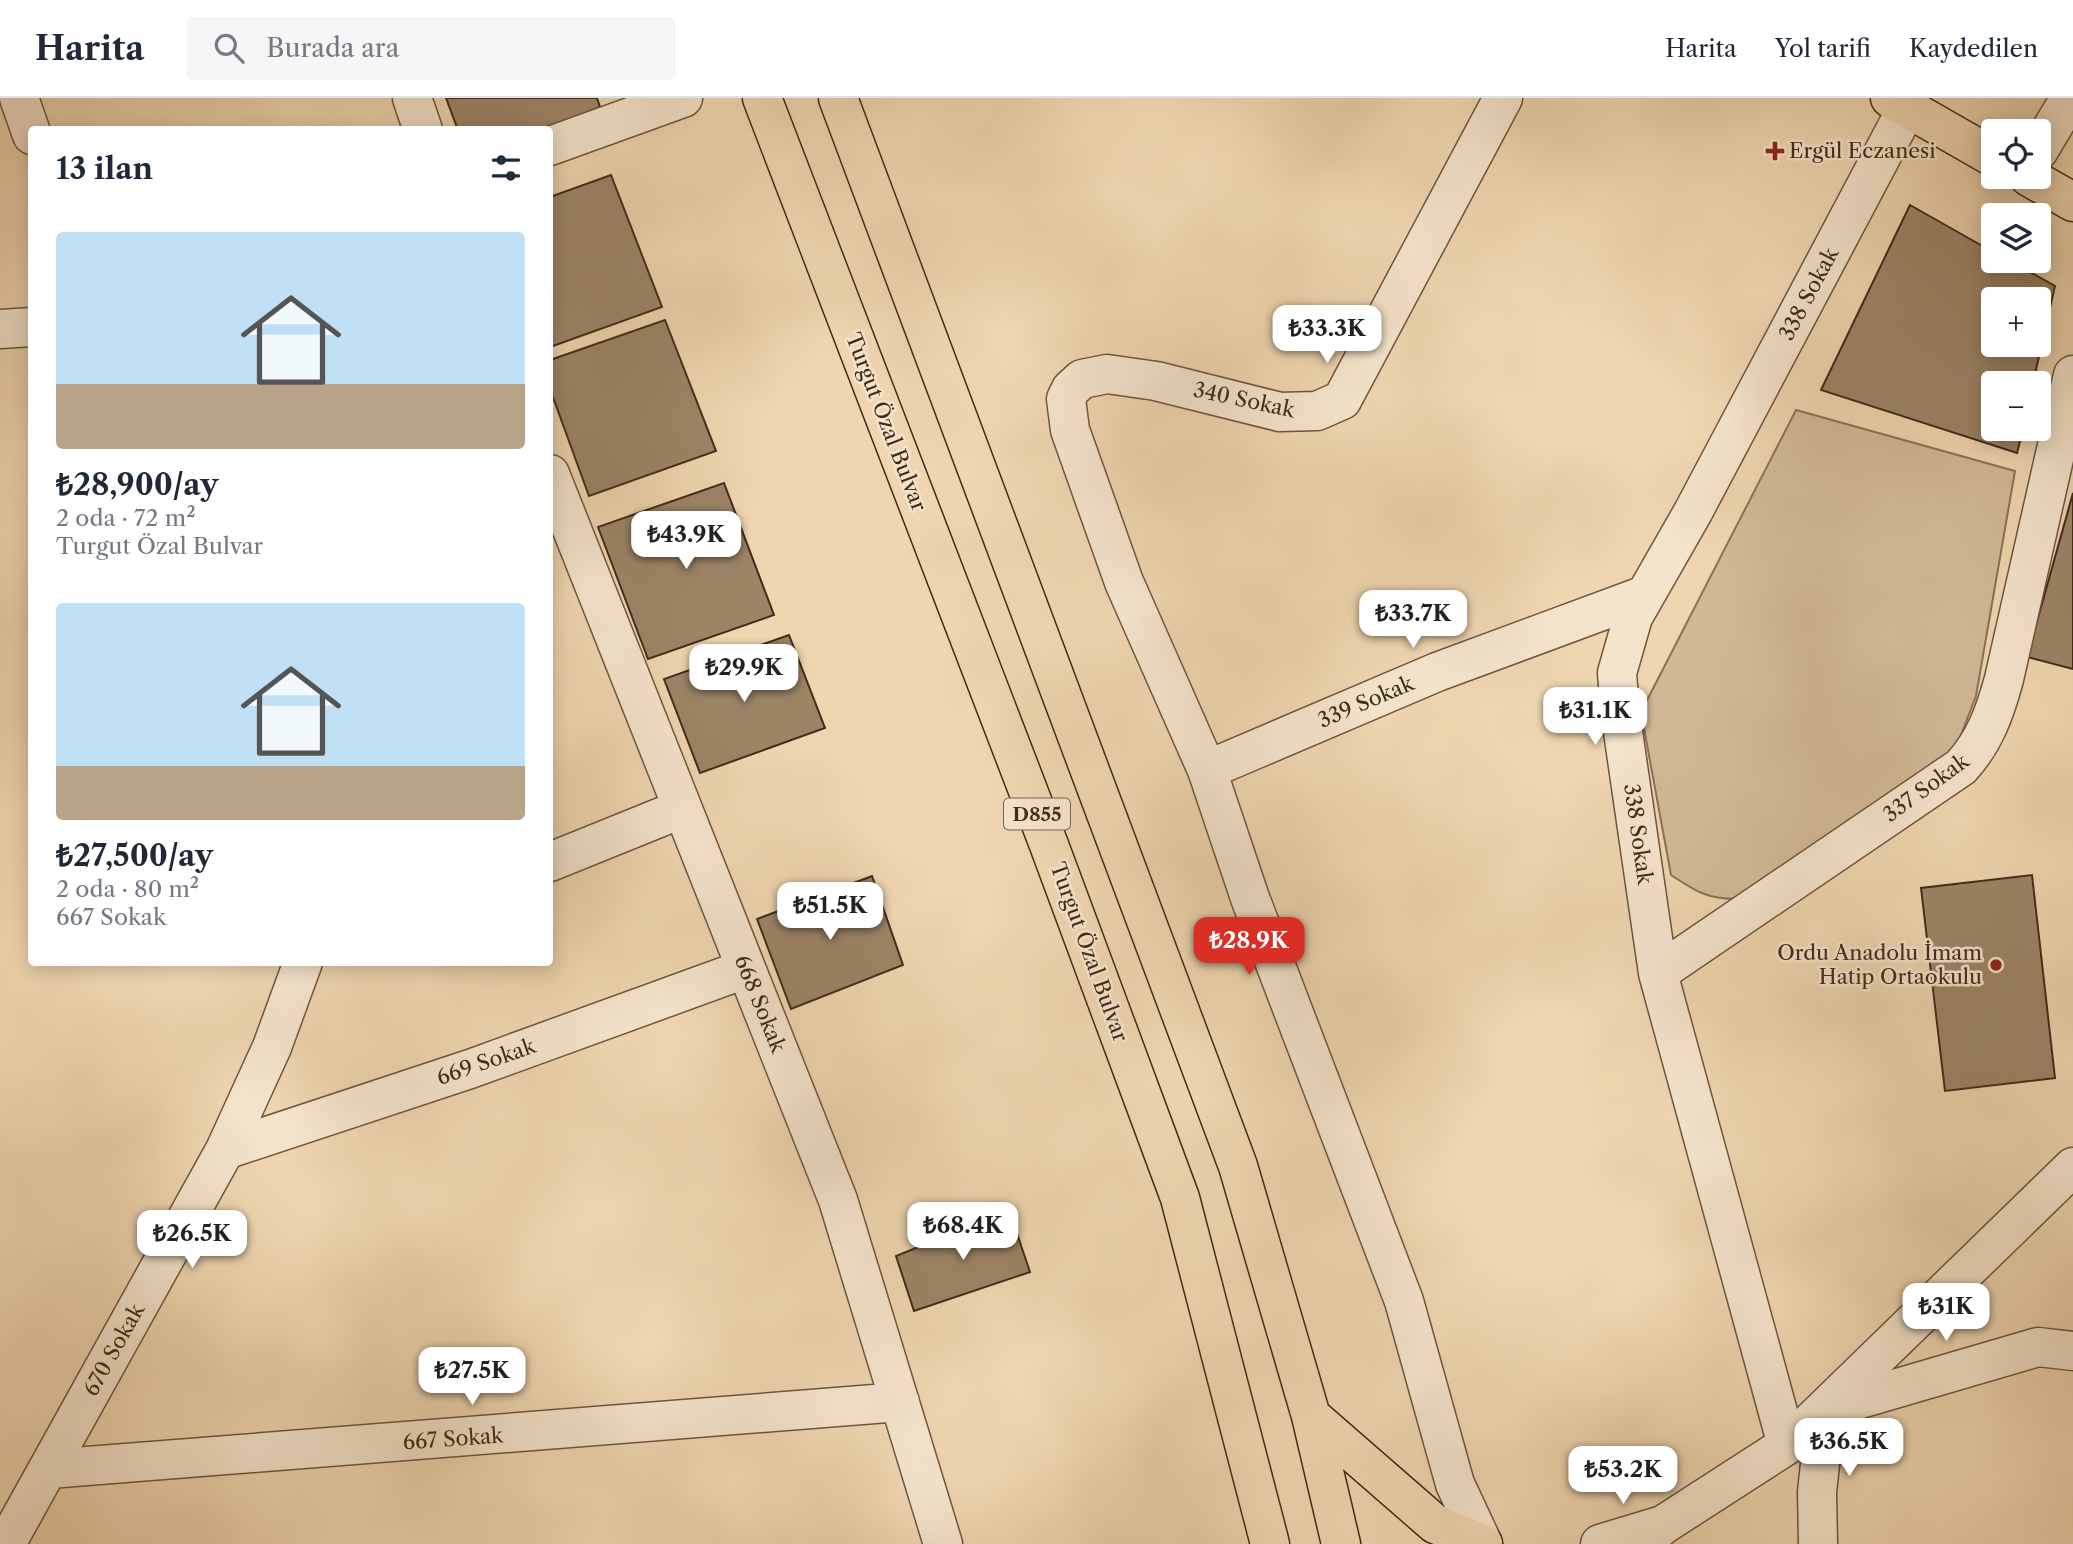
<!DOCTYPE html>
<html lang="tr">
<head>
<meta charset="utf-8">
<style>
  body { margin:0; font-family:"Libre Caslon Text",serif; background:#f6f6f7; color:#1f2937; height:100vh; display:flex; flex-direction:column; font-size:26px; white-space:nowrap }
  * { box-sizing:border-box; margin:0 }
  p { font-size:23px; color:#747a83 }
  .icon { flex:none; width:38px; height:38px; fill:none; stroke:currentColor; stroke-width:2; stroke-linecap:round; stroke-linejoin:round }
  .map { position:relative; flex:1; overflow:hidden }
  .details { position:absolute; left:28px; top:28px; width:525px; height:840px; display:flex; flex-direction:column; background:#fff; border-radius:7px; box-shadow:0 4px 18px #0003 }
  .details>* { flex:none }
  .tools { position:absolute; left:1981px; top:21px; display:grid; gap:14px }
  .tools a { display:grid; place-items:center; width:70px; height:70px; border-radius:7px; background:#fff; box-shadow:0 4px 18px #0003; font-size:35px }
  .price { position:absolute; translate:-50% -60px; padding:0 16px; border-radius:14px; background:#fff; color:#222; font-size:23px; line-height:46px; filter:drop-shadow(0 2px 4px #0008) }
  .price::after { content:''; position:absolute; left:50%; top:42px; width:21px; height:16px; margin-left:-10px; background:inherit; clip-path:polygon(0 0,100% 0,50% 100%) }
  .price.selected { background:#d93025; color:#fff }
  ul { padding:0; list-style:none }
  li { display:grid; align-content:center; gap:14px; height:371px; padding:0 28px }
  li span { display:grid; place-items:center; height:217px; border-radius:7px; color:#555 }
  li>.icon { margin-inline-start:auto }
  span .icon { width:126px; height:126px; fill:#fffc; stroke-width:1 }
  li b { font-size:30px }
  h2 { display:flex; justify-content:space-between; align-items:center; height:84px; padding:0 28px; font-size:30px }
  header { display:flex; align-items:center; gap:42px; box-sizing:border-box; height:98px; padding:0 35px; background:#fff; border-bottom:2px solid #e0e1e3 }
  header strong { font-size:33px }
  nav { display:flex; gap:38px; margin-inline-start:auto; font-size:24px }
  .search { width:490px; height:63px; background:#f6f6f7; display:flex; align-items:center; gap:18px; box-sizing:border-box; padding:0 24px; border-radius:7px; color:#747a83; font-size:26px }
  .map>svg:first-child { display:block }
  .green { fill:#d2b996; stroke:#8a7257; stroke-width:2 }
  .building { fill:#9c8467; stroke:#422b18; stroke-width:2; fill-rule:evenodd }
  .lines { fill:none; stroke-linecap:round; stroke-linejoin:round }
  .minor-casing { stroke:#6d563e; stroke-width:41 }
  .major-casing { stroke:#422b18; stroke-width:41 }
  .highway-casing { stroke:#422b18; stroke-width:41 }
  .minor { stroke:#f5e4cc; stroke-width:38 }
  .major { stroke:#efd6b0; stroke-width:38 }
  .highway { stroke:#efd6b0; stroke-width:38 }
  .poi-dot { fill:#8f2418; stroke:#f5e4cc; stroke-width:2.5 }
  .labels { text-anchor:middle; stroke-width:5; stroke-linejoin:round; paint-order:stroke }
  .shield { fill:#f5e4cc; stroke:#78624e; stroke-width:2 }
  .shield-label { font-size:19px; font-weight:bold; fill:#422b18 }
  .poi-label { font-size:21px; fill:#422b18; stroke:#f5e4cc; text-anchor:start }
  .street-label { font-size:21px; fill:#422b18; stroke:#f5e4cc }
</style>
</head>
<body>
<header>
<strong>Harita</strong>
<div class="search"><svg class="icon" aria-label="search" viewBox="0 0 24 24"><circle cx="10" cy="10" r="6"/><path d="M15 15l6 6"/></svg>Burada ara</div>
<nav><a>Harita</a><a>Yol tarifi</a><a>Kaydedilen</a></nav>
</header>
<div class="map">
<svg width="2073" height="1446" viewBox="0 0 2073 1446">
  <rect width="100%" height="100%" fill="#efd6b0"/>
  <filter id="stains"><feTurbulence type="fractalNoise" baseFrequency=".00286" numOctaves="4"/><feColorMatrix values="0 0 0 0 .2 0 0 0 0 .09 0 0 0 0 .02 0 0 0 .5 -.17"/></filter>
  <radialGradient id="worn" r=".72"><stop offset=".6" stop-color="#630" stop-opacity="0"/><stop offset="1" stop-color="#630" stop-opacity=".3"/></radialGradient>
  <!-- green -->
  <path class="green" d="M 1796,312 L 2015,373 L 1976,598 L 1954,655 L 1737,801 C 1707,801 1695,793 1671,777 L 1641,614 Z"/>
  <!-- building -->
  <path class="building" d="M 446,0 L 597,0 L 600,9 L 544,32 L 458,32 Z
    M 611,77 L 662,209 L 550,249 L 550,99 Z
    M 1910,107 L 1993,154 L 1993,163 L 2010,163 L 2055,188 L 2033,285 L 1993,285 L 1993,331 L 2023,331 L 2017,355 L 1821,292 ZM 1993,201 L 2039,201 L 2039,247 L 1993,247 Z
    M 665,222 L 716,353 L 589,398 L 550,291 L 550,262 Z
    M 724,385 L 774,517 L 648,561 L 598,429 Z
    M 2073,395 L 2073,571 L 2027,559 Z
    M 789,537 L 825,630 L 700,675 L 664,581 Z
    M 2032,777 L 2055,980 L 1945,993 L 1921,790 Z
    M 872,778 L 903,867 L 791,911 L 757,821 Z
    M 1009,1112 L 1030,1174 L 914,1213 L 896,1158 Z"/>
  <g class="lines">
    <!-- minor casing -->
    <g class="minor-casing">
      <path id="minor" d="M 19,0 L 32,37
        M 412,0 L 423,32
        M 550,48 L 683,0
        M 2039,52 L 2070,0
        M 0,231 L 32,229
        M 550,376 L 838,1102 L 943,1446
        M 1207,672 L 1437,574 L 1645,497
        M 550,764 L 681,711
        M 1658,875 L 1961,669 C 1985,643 1995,614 2004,581 L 2073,277
        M 225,1052 L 470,971 L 745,871
        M 1787,1347 L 1658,875 L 1620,613 L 1617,575 L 1633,519 L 1693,414 L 1907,10
        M 49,1371 L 900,1304
        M 6,1446 L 225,1052 L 272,949 L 303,864
        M 1483,1446 L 1455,1386 L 1404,1203 L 1250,800 L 1207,672 L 1124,484 L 1070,332 L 1066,301 L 1071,291 L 1082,281 L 1107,276 L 1156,283 L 1280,314 L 1317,313 L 1342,302 L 1503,0
        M 1600,1446 L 1663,1427
        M 1641,1446 L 1663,1427 L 1787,1347 L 2073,1069
        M 1818,1446 L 1817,1394 L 1826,1311 L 2038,1249 L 2073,1253"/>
    </g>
    <!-- major casing -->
    <g class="major-casing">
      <path id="major" d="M 1890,0 L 1993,59
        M 2029,79 L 2073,104"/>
    </g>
    <!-- highway casing -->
    <g class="highway-casing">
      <path id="highway" d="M 762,0 L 1049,747 L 1180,1100 L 1270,1446
        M 838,0 L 1238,1068 L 1311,1318 L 1341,1446
        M 1311,1318 L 1435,1426 L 1483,1446"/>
    </g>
    <!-- minor -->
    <use href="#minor" class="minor"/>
    <!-- major -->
    <use href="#major" class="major"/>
    <!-- highway -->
    <use href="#highway" class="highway"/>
  </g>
  <!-- markers -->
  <g class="poi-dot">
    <path d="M1771.5 42.5h7v7h7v7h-7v7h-7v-7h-7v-7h7z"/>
    <circle cx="1996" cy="867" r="7"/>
  </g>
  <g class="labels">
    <!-- shield labels -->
    <rect class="shield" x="1004" y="700.5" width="66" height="31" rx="5"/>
    <g class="shield-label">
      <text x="1037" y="723">D855</text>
    </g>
    <!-- poi labels -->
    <g class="poi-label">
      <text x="1789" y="60">Ergül Eczanesi</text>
      <text x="1982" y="862" text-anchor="end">Ordu Anadolu İmam<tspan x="1982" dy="24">Hatip Ortaokulu</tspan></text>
    </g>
    <!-- street labels -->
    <g class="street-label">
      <text transform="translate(1809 196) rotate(-62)" y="7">338 Sokak</text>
      <text transform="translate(1244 302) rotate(12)" y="7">340 Sokak</text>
      <text transform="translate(886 324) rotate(69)" y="7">Turgut Özal Bulvar</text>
      <text transform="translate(1366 604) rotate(-23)" y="7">339 Sokak</text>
      <text transform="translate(1926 690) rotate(-36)" y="7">337 Sokak</text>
      <text transform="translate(1638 736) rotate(82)" y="7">338 Sokak</text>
      <text transform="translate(1089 854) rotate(70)" y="7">Turgut Özal Bulvar</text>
      <text transform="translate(760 906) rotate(68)" y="7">668 Sokak</text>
      <text transform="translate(486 964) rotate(-19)" y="7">669 Sokak</text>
      <text transform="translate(114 1252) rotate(-61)" y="7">670 Sokak</text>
      <text transform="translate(453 1341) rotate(-4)" y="7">667 Sokak</text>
    </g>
  </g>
  <rect width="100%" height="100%" filter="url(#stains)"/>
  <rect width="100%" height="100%" fill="url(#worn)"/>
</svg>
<div class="tools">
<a><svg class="icon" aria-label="locate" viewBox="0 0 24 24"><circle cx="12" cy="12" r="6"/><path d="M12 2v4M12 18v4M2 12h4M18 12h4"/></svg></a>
<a><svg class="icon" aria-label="layers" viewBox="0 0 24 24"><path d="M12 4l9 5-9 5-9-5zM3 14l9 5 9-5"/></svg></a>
<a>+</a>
<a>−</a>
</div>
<b class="price" style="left:1327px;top:267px">₺33.3K</b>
<b class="price" style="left:686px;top:473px">₺43.9K</b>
<b class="price" style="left:1413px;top:552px">₺33.7K</b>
<b class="price" style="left:744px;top:606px">₺29.9K</b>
<b class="price" style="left:1595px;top:649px">₺31.1K</b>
<b class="price" style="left:830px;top:844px">₺51.5K</b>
<b class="price selected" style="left:1249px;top:879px">₺28.9K</b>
<b class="price" style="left:963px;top:1164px">₺68.4K</b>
<b class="price" style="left:192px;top:1172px">₺26.5K</b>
<b class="price" style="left:1946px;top:1245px">₺31K</b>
<b class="price" style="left:472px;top:1309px">₺27.5K</b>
<b class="price" style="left:1849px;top:1380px">₺36.5K</b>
<b class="price" style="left:1623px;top:1408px">₺53.2K</b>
<section class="details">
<h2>13 ilan<svg class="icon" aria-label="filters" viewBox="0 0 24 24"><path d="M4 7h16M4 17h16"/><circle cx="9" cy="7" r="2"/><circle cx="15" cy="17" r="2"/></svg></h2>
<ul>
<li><span style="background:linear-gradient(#bfe0f5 70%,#b9a48a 0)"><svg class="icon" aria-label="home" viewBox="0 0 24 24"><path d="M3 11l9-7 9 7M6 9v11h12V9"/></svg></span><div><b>₺28,900/ay</b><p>2 oda · 72 m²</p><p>Turgut Özal Bulvar</p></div></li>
<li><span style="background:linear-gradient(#bfe0f5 75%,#b9a48a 0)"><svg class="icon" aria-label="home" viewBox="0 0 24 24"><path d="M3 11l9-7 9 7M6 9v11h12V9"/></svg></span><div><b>₺27,500/ay</b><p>2 oda · 80 m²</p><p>667 Sokak</p></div></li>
</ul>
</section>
</div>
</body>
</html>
